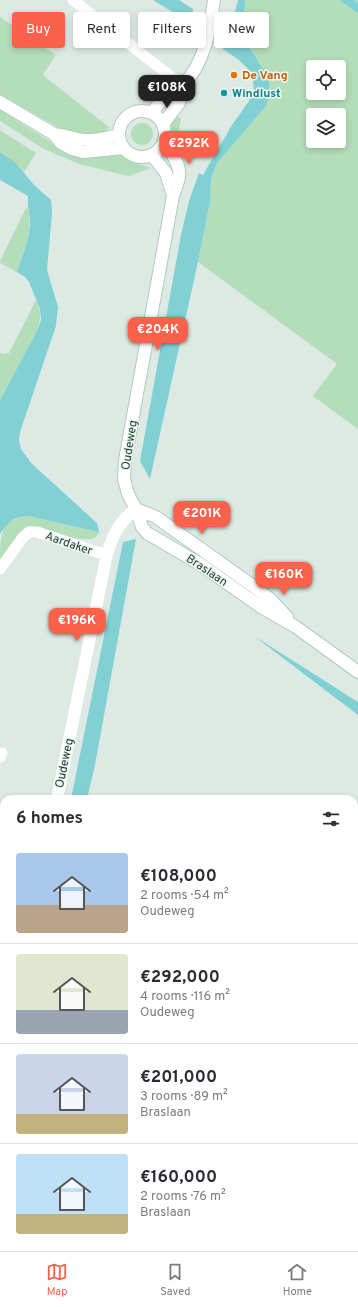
<!DOCTYPE html>
<html lang="en">
<head>
<meta charset="utf-8">
<style>
  body { margin:0; font-family:Overpass,sans-serif; background:#f2f2f3; color:#2b2b33; height:100vh; display:flex; flex-direction:column; font-size:15px; white-space:nowrap }
  * { box-sizing:border-box; margin:0 }
  p { font-size:13px; color:#7c7c81 }
  .icon { flex:none; width:22px; height:22px; fill:none; stroke:currentColor; stroke-width:2; stroke-linecap:round; stroke-linejoin:round }
  .map { position:relative; flex:1; overflow:hidden }
  .details { position:absolute; left:0px; top:795px; width:358px; height:456px; display:flex; flex-direction:column; background:#fff; border-radius:12px 12px 0 0; box-shadow:0 2px 6px #0003 }
  .details>* { flex:none }
  .top-card { position:absolute; left:12px; top:12px; width:334px; height:36px; display:flex; gap:8px }
  .controls { position:absolute; left:306px; top:60px; display:grid; gap:8px }
  .controls a { display:grid; place-items:center; width:40px; height:40px; border-radius:4px; background:#fff; box-shadow:0 2px 6px #0003; font-size:20px }
  .price { position:absolute; translate:-50% -34px; padding:0 9px; border-radius:8px; background:#fb614b; color:#fff; font-size:13px; line-height:26px; filter:drop-shadow(0 1px 2px #0008) }
  .price::after { content:''; position:absolute; left:50%; top:24px; width:12px; height:9px; margin-left:-6px; background:inherit; clip-path:polygon(0 0,100% 0,50% 100%) }
  .price.active { background:#222; color:#fff }
  ul { padding:0; list-style:none }
  li { display:flex; align-items:center; gap:12px; height:100px; padding:0 16px }
  li+li { border-top:1px solid #e1e1e2 }
  li span { display:grid; place-items:center; flex:none; width:112px; height:80px; border-radius:4px; color:#555 }
  li>.icon { margin-inline-start:auto }
  span .icon { width:48px; height:48px; fill:#fffc; stroke-width:1 }
  li b { font-size:17px }
  h2 { display:flex; justify-content:space-between; align-items:center; height:48px; padding:0 16px; font-size:17px }
  .tag { padding:0 14px; border-radius:4px; background:#fff; box-shadow:0 2px 6px #0003; font-size:14px; line-height:36px }
  .tag.active { background:#fb614b; color:#fff }
  .tab-bar { display:flex; justify-content:space-around; align-items:center; height:56px; border-top:1px solid #e1e1e2; background:#fff; font-size:11px; color:#7c7c81 }
  .tab-bar a { display:grid; justify-items:center; gap:2px }
  .tab-bar .active { color:#fb614b }
  .map>svg:first-child { display:block }
  .green { fill:#b4ddba; fill-rule:evenodd }
  .water { fill:#81d1d4 }
  .lines { fill:none; stroke-linecap:round; stroke-linejoin:round }
  .secondary-casing { stroke:#b0cbbe; stroke-width:14 }
  .minor { stroke:#fff; stroke-width:11 }
  .tertiary { stroke:#fff; stroke-width:12 }
  .secondary { stroke:#fff; stroke-width:12 }
  .food-dot { fill:#e8710a; stroke:#eef7f1; stroke-width:1.5 }
  .culture-dot { fill:#0f9aa8; stroke:#eef7f1; stroke-width:1.5 }
  .labels { text-anchor:middle; stroke-width:3; stroke-linejoin:round; paint-order:stroke }
  .food-label { font-size:12px; font-weight:bold; fill:#c56008; stroke:#eef7f1; text-anchor:start }
  .culture-label { font-size:12px; font-weight:bold; fill:#0d838f; stroke:#eef7f1; text-anchor:start }
  .street-label { font-size:12px; fill:#1e3b30; stroke:#eef7f1 }
</style>
</head>
<body>
<div class="map">
<svg width="358" height="1251" viewBox="0 0 358 1251">
  <rect width="100%" height="100%" fill="#ddeae3"/>
  <!-- green -->
  <path class="green" d="M 245,0 L 358,0 L 358,429 L 313,396 L 337,364 L 198,262 L 210,202 L 211,179 L 217,163 L 266,106 L 269,78 L 248,45 L 244,21 ZM 313,67 L 339,67 L 339,93 L 313,93 ZM 313,115 L 339,115 L 339,141 L 313,141 Z
    M 0,17 L 56,55 L 43,75 L 110,128 L 103,132 L 89,135 L 66,132 L 0,94 Z
    M 0,110 L 67,152 L 79,156 L 92,157 L 120,155 L 131,161 L 151,168 L 129,176 L 79,164 L 44,149 L 0,121 Z
    M 175,115 L 181,119 L 177,138 L 178,153 C 171,140 168,129 175,115 Z
    M131 134a11 11 0 1 1 22 0a11 11 0 1 1-22 0Z
    M 0,130 L 36,153 L 24,172 L 16,163 L 0,152 Z
    M 27,206 C 34,229 24,250 17,272 L 0,263 L 0,261 Z
    M 36,300 C 41,311 41,318 38,329 L 0,400 L 0,353 L 3,354 L 9,353 Z
    M 20,516 L 28,516 L 99,532 C 98,534 97,536 96,537 C 87,545 42,529 31,526 L 21,534 L 0,560 C 0,540 0,523 20,516 Z
    M 0,1234 L 4,1238 L 4,1247 L 15,1247 L 21,1251 L 0,1251 Z
    M 76,1247 L 125,1247 L 130,1251 L 72,1251 Z"/>
  <!-- water -->
  <path class="water" d="M 153,0 L 179,0 L 193,9 L 191,23 Z
    M 238,0 L 245,0 L 244,21 L 248,45 L 269,78 L 269,97 L 266,106 L 217,163 L 211,179 L 210,202 L 198,262 L 150,479 L 140,461 L 181,235 L 189,201 L 199,173 L 203,175 L 232,125 L 249,101 L 254,90 L 252,73 L 239,60 L 223,49 L 234,16 Z
    M 340,0 L 354,0 L 358,3 L 358,14 Z
    M 0,152 L 16,163 L 34,185 L 51,200 L 52,213 L 47,270 L 58,307 L 56,326 L 20,432 L 19,440 L 21,449 L 31,463 L 97,523 L 99,532 L 28,516 C 12,516 9,522 0,534 L 0,400 L 38,329 L 41,320 L 40,309 L 29,282 L 25,277 L 17,272 C 22,256 29,241 30,224 C 30,215 27,206 28,196 L 0,180 Z
    M 136,539 L 95,765 L 87,799 L 71,799 L 123,542 Z
    M 254,636 L 358,702 L 358,715 Z
    M 4,986 L 4,1024 L 0,1033 L 0,995 Z"/>
  <g class="lines">
    <!-- secondary casing -->
    <g class="secondary-casing">
      <path id="secondary" d="M 0,102 L 54,134 L 61,143 L 72,149 L 83,152 L 123,148
        M119 134a23 23 0 1 1 46 0a23 23 0 1 1-46 0Z
        M 152,113 C 157,107 162,98 168,94 C 173,90 180,89 184,84 C 205,62 210,29 214,0
        M 163,124 L 179,103 L 183,86
        M 54,134 C 67,135 78,141 91,140 C 100,140 110,137 119,135
        M 164,143 C 171,152 181,165 179,177 C 178,183 175,190 173,196 L 125,460 L 124,479 L 128,494 L 136,509 L 142,527 L 147,533 L 200,564 L 261,607 L 296,627 L 358,672
        M 152,155 L 166,173 L 173,196
        M 136,509 L 156,517 L 253,586 L 270,599 L 287,617"/>
    </g>
    <!-- minor -->
    <path class="minor" d="M 73,0 L 183,86
      M 0,569 L 23,537 L 29,532 L 37,532 L 97,552 L 107,554
      M 0,757 L 2,753
      M 0,861 L 4,862"/>
    <!-- tertiary -->
    <path class="tertiary" d="M 57,799 L 107,554 C 113,535 119,521 136,509
      M 0,962 L 4,954"/>
    <!-- secondary -->
    <use href="#secondary" class="secondary"/>
  </g>
  <!-- markers -->
  <circle class="food-dot" cx="234" cy="75" r="4"/>
  <circle class="culture-dot" cx="224" cy="93" r="4"/>
  <g class="labels">
    <!-- food labels -->
    <g class="food-label">
      <text x="242" y="79">De Vang</text>
    </g>
    <!-- culture labels -->
    <g class="culture-label">
      <text x="232" y="97">Windlust</text>
    </g>
    <!-- street labels -->
    <g class="street-label">
      <text transform="translate(129 445) rotate(-81)" y="4">Oudeweg</text>
      <text transform="translate(69 543) rotate(19)" y="4">Aardaker</text>
      <text transform="translate(207 570) rotate(34)" y="4">Braslaan</text>
      <text transform="translate(64 763) rotate(-78)" y="4">Oudeweg</text>
    </g>
  </g>
</svg>
<div class="controls">
<a><svg class="icon" aria-label="locate" viewBox="0 0 24 24"><circle cx="12" cy="12" r="6"/><path d="M12 2v4M12 18v4M2 12h4M18 12h4"/></svg></a>
<a><svg class="icon" aria-label="layers" viewBox="0 0 24 24"><path d="M12 4l9 5-9 5-9-5zM3 14l9 5 9-5"/></svg></a>
</div>
<b class="price active" style="left:167px;top:109px">€108K</b>
<b class="price" style="left:189px;top:165px">€292K</b>
<b class="price" style="left:158px;top:351px">€204K</b>
<b class="price" style="left:202px;top:535px">€201K</b>
<b class="price" style="left:284px;top:596px">€160K</b>
<b class="price" style="left:77px;top:642px">€196K</b>
<div class="top-card">
<a class="tag active">Buy</a>
<a class="tag">Rent</a>
<a class="tag">Filters</a>
<a class="tag">New</a>
</div>
<section class="details">
<h2>6 homes<svg class="icon" aria-label="filters" viewBox="0 0 24 24"><path d="M4 7h16M4 17h16"/><circle cx="9" cy="7" r="2"/><circle cx="15" cy="17" r="2"/></svg></h2>
<ul>
<li><span style="background:linear-gradient(#a9c7e8 65%,#b9a48a 0)"><svg class="icon" aria-label="home" viewBox="0 0 24 24"><path d="M3 11l9-7 9 7M6 9v11h12V9"/></svg></span><div><b>€108,000</b><p>2 rooms · 54 m²</p><p>Oudeweg</p></div></li>
<li><span style="background:linear-gradient(#dfe7d0 70%,#9aa5b1 0)"><svg class="icon" aria-label="home" viewBox="0 0 24 24"><path d="M3 11l9-7 9 7M6 9v11h12V9"/></svg></span><div><b>€292,000</b><p>4 rooms · 116 m²</p><p>Oudeweg</p></div></li>
<li><span style="background:linear-gradient(#c9d6e8 75%,#c2b280 0)"><svg class="icon" aria-label="home" viewBox="0 0 24 24"><path d="M3 11l9-7 9 7M6 9v11h12V9"/></svg></span><div><b>€201,000</b><p>3 rooms · 89 m²</p><p>Braslaan</p></div></li>
<li><span style="background:linear-gradient(#bfe0f5 75%,#c2b280 0)"><svg class="icon" aria-label="home" viewBox="0 0 24 24"><path d="M3 11l9-7 9 7M6 9v11h12V9"/></svg></span><div><b>€160,000</b><p>2 rooms · 76 m²</p><p>Braslaan</p></div></li>
</ul>
</section>
</div>
<nav class="tab-bar">
<a class="active"><svg class="icon" aria-label="map" viewBox="0 0 24 24"><path d="M3 6l6-2 6 2 6-2v14l-6 2-6-2-6 2zM9 4v14M15 6v14"/></svg>Map</a>
<a><svg class="icon" aria-label="saved" viewBox="0 0 24 24"><path d="M7 4h10v16l-5-4-5 4z"/></svg>Saved</a>
<a><svg class="icon" aria-label="home" viewBox="0 0 24 24"><path d="M3 11l9-7 9 7M6 9v11h12V9"/></svg>Home</a>
</nav>
</body>
</html>
